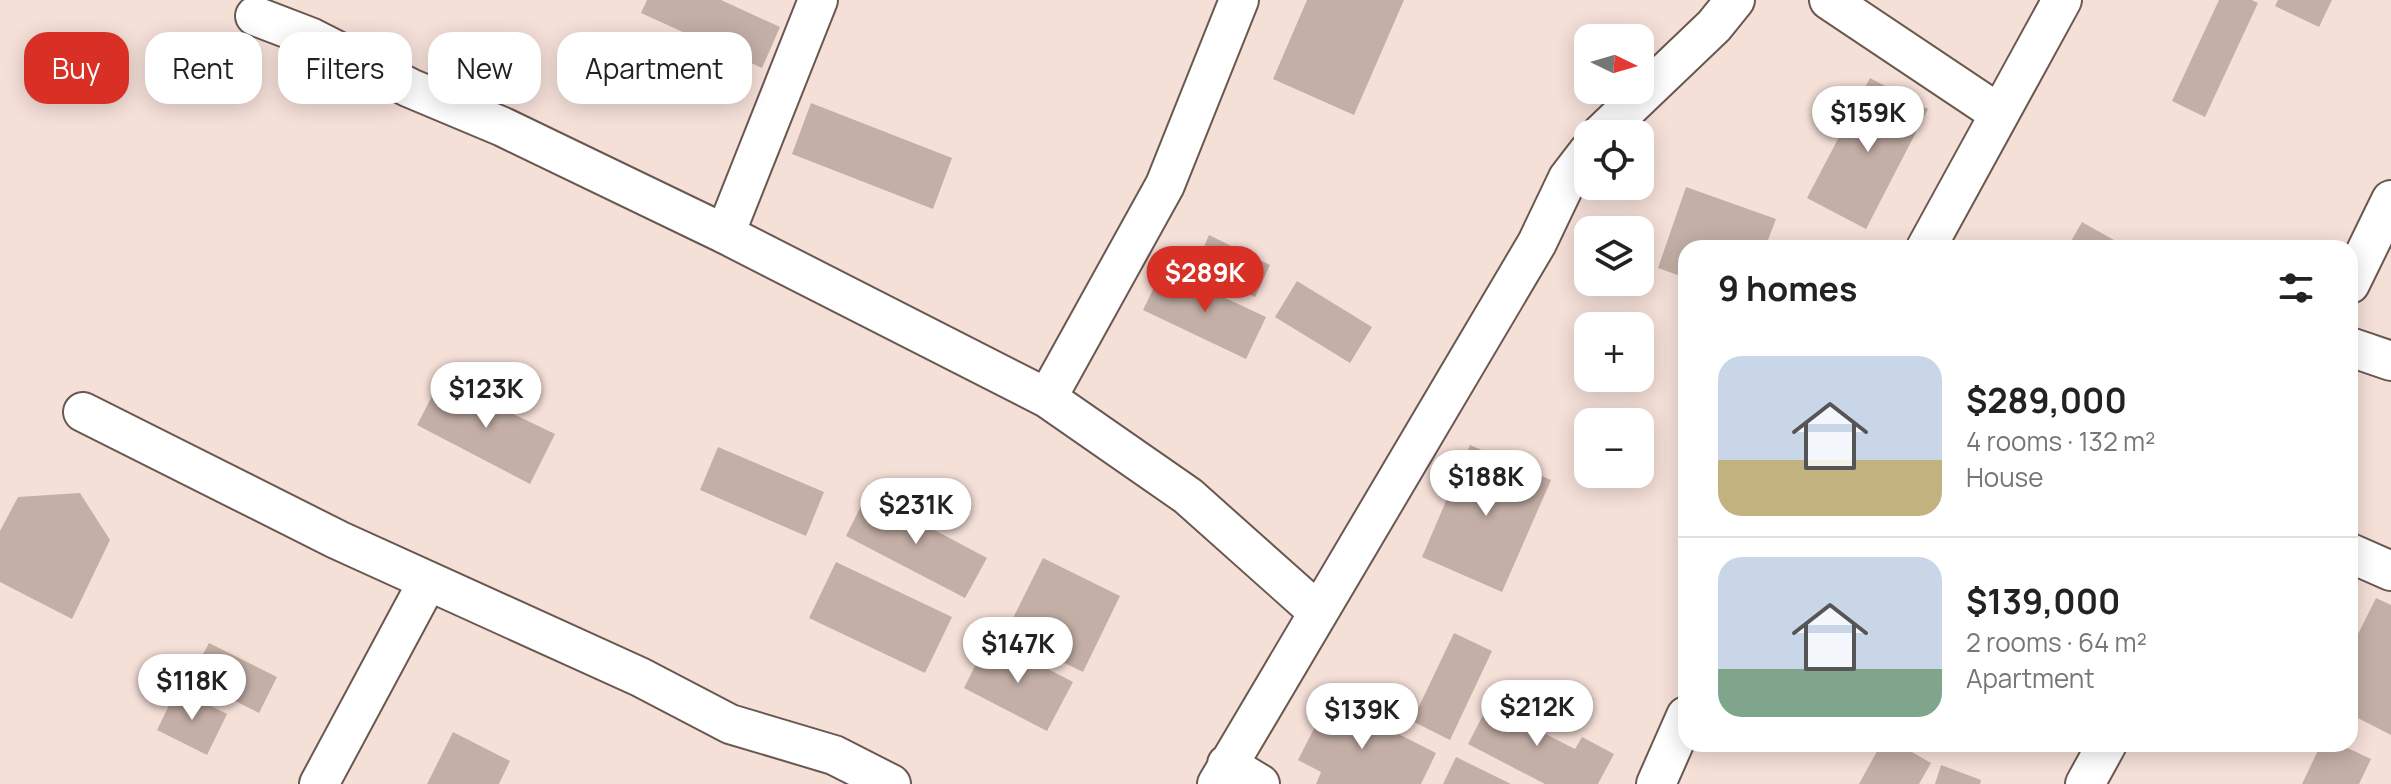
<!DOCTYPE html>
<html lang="en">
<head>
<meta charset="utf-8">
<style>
  body { margin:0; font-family:Manrope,sans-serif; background:#f6f6f6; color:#222; height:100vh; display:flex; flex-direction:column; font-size:30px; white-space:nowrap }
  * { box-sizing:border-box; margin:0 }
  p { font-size:26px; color:#767676 }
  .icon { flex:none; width:44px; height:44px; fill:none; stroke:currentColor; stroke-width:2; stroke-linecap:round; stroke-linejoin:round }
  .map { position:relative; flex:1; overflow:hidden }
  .details { position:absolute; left:1678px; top:240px; width:680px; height:512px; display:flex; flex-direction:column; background:#fff; border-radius:24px; box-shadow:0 4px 20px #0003 }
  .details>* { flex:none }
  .banner { position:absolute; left:24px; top:32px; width:760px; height:72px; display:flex; gap:16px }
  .needle { width:52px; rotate:95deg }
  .tools { position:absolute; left:1574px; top:24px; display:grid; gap:16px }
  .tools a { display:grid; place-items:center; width:80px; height:80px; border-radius:16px; background:#fff; box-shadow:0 4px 20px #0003; font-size:40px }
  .price { position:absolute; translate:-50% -68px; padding:0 18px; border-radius:28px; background:#fff; color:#222; font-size:26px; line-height:52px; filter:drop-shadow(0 2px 4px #0008) }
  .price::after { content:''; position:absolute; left:50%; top:48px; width:24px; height:18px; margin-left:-12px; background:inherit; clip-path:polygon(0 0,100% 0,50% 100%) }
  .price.selected { background:#d93025; color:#fff }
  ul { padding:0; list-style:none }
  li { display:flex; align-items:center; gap:24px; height:200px; padding:0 40px }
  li+li { border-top:2px solid #e0e0e0 }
  li span { display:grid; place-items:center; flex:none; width:224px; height:160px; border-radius:24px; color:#555 }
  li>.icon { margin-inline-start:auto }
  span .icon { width:96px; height:96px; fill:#fffc; stroke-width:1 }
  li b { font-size:34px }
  h2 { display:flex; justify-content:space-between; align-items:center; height:96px; padding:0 40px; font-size:34px }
  .chip { padding:0 28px; border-radius:24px; background:#fff; box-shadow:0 4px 20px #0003; font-size:28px; line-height:72px }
  .chip.selected { background:#d93025; color:#fff }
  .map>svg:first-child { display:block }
  .building { fill:#c3afa6 }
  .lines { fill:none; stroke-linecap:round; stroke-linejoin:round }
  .street-casing { stroke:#695850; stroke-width:42 }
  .street { stroke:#fff; stroke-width:38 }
</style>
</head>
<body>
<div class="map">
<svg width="2391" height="784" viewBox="0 0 2391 784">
  <rect width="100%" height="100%" fill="#f5e0d8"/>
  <!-- building -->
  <path class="building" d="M 647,0 L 721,0 L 780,27 L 762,68 L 641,13 Z
    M 1307,0 L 1404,0 L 1354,115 L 1273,79 Z
    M 2219,0 L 2252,0 L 2258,3 L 2205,117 L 2172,101 Z
    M 2278,0 L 2332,0 L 2319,27 L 2275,6 Z
    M 1870,78 L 1928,109 L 1866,229 L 1807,198 Z
    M 811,103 L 952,158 L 933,209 L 792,154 Z
    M 1686,187 L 1776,219 L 1765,248 L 1686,248 L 1686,278 L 1658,268 Z
    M 2082,222 L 2128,248 L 2067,248 Z
    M 1209,235 L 1270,265 L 1255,297 L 1195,267 Z
    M 1163,269 L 1266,317 L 1246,359 L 1143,310 Z
    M 1297,281 L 1372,327 L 1350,363 L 1275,317 Z
    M 443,375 L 505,410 L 555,434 L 530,484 L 417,425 Z
    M 1470,445 L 1551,480 L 1502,592 L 1422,557 Z
    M 718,447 L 824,492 L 806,536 L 700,490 Z
    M 80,493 L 110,540 L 72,619 L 0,582 L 0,531 L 18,497 Z
    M 867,494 L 987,558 L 965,598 L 846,536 Z
    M 1043,558 L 1120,596 L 1083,672 L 1005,634 Z
    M 836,562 L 952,617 L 925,673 L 809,618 Z
    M 2376,598 L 2391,605 L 2391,735 L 2350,714 L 2350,650 Z
    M 1454,633 L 1492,651 L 1450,740 L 1412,721 Z
    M 989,638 L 1073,682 L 1047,731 L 964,688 Z
    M 209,643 L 277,677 L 259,713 L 190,678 Z
    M 177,689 L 227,714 L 207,755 L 157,730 Z
    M 1495,692 L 1520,706 L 1514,718 L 1575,749 L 1582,737 L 1614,754 L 1598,784 L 1545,784 L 1468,744 Z
    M 1329,699 L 1436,753 L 1421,784 L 1316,784 L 1321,772 L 1298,760 Z
    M 453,732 L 510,761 L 499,784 L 427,784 Z
    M 1881,744 L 1898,744 L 1931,763 L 1919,784 L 1859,784 Z
    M 2321,744 L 2339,744 L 2371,759 L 2359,784 L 2302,784 Z
    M 1456,757 L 1511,784 L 1443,784 Z
    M 1941,765 L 1981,780 L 1980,784 L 1935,784 Z"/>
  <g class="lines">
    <!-- street casing -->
    <g class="street-casing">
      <path id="street" d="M 1829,0 L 1998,113
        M 255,16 L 310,37 L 410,88 L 503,127 L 725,234 L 1047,398 L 1188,496 L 1318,612
        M 1601,134 L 1714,26 L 1735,0
        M 725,234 L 818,0
        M 1926,248 L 2062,0
        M 2350,284 L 2391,200
        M 2350,347 L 2391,361
        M 1047,398 L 1165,185 L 1239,0
        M 83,412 L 338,540 L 640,677 L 730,724 L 834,755 L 891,784
        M 2350,553 L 2391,571
        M 1227,764 L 1260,784
        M 319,784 L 428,581
        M 1217,784 L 1537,243 L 1568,178 L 1588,152
        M 1656,784 L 1686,716
        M 2085,784 L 2107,744"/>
    </g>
    <!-- street -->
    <use href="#street" class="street"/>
  </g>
</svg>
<div class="tools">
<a><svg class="needle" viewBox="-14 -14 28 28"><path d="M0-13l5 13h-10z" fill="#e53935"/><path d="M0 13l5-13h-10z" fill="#767676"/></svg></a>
<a><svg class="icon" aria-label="locate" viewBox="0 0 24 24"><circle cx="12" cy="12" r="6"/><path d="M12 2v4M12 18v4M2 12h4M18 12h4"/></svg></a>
<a><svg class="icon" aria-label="layers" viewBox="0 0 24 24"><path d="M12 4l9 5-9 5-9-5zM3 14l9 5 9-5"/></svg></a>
<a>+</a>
<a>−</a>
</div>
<b class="price" style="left:1868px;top:154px">$159K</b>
<b class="price selected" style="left:1205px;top:314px">$289K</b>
<b class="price" style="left:486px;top:430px">$123K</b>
<b class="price" style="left:1486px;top:518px">$188K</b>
<b class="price" style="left:916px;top:546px">$231K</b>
<b class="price" style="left:1018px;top:685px">$147K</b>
<b class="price" style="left:192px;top:722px">$118K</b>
<b class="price" style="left:1537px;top:748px">$212K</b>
<b class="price" style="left:1362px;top:751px">$139K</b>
<div class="banner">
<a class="chip selected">Buy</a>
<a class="chip">Rent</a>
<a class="chip">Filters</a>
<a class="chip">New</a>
<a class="chip">Apartment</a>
</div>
<section class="details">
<h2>9 homes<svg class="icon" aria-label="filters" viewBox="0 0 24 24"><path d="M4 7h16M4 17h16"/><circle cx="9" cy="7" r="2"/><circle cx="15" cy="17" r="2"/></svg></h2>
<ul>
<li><span style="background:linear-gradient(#c9d6e8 65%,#c2b280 0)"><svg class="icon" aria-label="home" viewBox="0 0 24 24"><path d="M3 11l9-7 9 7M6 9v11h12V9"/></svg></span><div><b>$289,000</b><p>4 rooms · 132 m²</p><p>House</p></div></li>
<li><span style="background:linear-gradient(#c9d6e8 70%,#7fa58c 0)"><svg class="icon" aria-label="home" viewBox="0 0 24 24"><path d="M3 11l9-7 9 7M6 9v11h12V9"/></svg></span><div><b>$139,000</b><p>2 rooms · 64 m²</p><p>Apartment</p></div></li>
</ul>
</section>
</div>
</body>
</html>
